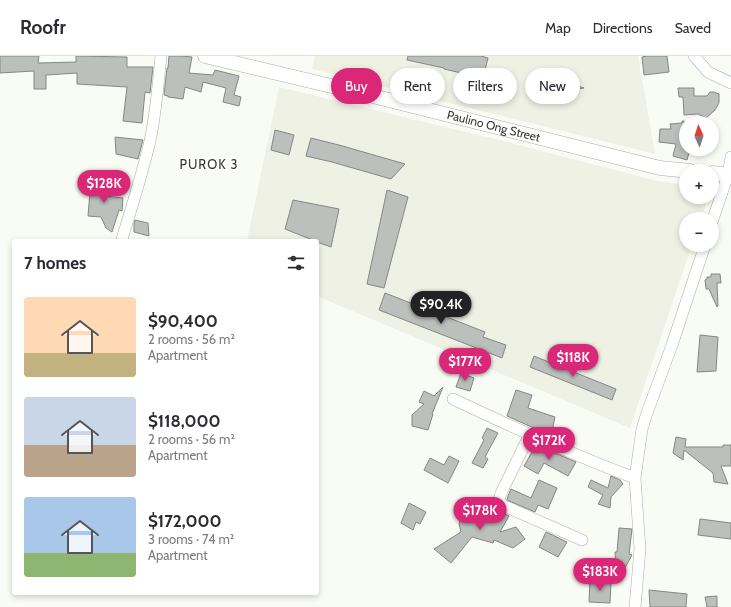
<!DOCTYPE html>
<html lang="en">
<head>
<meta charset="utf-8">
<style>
  body { margin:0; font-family:Cabin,sans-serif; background:#f7f7f7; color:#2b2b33; height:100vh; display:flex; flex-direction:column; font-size:15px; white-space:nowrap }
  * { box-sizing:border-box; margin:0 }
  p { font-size:13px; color:#7c7c81 }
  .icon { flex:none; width:22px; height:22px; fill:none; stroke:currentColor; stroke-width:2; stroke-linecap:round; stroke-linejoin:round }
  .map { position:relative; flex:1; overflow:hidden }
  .sheet { position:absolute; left:12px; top:183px; width:307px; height:356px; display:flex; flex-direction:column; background:#fff; border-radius:4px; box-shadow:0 2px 6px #0003 }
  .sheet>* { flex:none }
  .top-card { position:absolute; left:331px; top:12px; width:340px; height:36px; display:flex; gap:8px }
  .needle { width:26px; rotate:357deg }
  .tools { position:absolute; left:679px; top:60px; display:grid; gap:8px }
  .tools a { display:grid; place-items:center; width:40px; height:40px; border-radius:50%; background:#fff; box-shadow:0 2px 6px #0003; font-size:20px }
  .price { position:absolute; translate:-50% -34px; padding:0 9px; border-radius:14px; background:#db2777; color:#fff; font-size:13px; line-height:26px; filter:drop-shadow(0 1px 2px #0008) }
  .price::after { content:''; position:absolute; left:50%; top:24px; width:12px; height:9px; margin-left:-6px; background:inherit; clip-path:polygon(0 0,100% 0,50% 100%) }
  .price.on { background:#222; color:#fff }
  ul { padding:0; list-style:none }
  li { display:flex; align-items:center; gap:12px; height:100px; padding:0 12px }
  li span { display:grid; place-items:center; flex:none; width:112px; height:80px; border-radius:4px; color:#555 }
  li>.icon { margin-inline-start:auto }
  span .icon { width:48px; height:48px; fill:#fffc; stroke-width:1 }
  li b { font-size:17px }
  h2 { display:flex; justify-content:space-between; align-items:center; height:48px; padding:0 12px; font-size:17px }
  .chip { padding:0 14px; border-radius:18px; background:#fff; box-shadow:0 2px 6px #0003; font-size:14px; line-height:36px }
  .chip.on { background:#db2777; color:#fff }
  header { display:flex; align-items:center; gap:24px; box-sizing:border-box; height:56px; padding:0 20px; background:#fff; border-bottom:1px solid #e1e1e2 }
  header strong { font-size:19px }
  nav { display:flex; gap:22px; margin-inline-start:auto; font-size:14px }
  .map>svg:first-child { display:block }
  .built { fill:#eef1e4 }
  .building { fill:#bcc0bc; stroke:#848884 }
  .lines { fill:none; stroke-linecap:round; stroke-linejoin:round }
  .minor-casing { stroke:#abada8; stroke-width:12 }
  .tertiary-casing { stroke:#abada8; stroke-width:15 }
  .minor { stroke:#fff; stroke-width:11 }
  .tertiary { stroke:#fff; stroke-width:14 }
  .labels { text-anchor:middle; stroke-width:3.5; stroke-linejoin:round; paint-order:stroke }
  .street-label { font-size:12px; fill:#373735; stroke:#fff }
  .neighbourhood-label { font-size:13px; letter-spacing:1px; fill:#373735; stroke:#fff }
</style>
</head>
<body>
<header>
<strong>Roofr</strong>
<nav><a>Map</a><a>Directions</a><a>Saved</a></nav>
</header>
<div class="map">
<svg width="731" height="551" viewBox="0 0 731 551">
  <rect width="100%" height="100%" fill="#f9fbf5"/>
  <!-- built -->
  <path class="built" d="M 315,0 L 638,0 L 655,98 L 312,13 Z
    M 279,31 L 499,84 L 657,125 L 686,129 L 686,141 L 708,141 L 701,163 L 686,163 L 686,189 L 692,189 L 630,372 L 317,240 L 317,185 L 247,185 Z"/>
  <!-- building -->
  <path class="building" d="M 0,0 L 39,0 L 38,7 L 76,6 L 76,0 L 127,1 L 127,11 L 153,11 L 150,37 L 145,36 L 142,67 L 123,65 L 127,31 L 77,28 L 77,17 L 46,19 L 46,33 L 34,33 L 34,15 L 0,17 Z
    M 169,0 L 181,0 L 192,1 L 189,17 L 213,19 L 215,14 L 239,20 L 234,39 L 241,41 L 239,50 L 223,46 L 226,32 L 203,26 L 201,36 L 185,31 L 183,43 L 168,41 L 168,40 L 164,39 L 167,12 L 168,12 Z
    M 408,0 L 481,0 L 488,2 L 483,22 L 444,13 L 444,12 L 407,4 Z
    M 647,0 L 667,0 L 669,16 L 644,19 L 642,1 Z
    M 547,16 L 549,21 L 584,32 L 549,37 L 533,32 L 536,18 Z
    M 678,32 L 694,32 L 694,40 L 707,40 L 710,36 L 714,36 L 719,38 L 719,47 L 715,54 L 706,62 L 698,58 L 684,59 L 683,41 L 679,41 Z
    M 682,65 L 684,65 L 686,93 L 690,93 L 687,104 L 673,100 L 676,88 L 659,86 L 660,73 L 671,73 L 670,68 L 682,67 Z
    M 275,74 L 294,79 L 289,99 L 271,94 Z
    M 115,81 L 143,84 L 138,103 L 116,98 Z
    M 311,82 L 339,89 L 405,108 L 391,123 L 332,106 L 306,100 Z
    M 91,123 L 108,124 L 105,140 L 123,142 L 122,155 L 119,154 L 112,176 L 106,172 L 101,161 L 88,160 Z
    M 387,134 L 408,141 L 384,232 L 367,228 Z
    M 293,144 L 339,153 L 331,191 L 317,186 L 317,185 L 315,185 L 285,173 Z
    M 135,164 L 148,167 L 149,180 L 134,176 L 134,168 Z
    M 711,218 L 720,218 L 721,227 L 717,227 L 718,250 L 717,251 L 709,233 L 706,233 L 705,224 L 707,223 L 707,221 L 711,221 Z
    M 385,237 L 485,276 L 483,281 L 506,289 L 502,302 L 379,254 Z
    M 700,279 L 718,281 L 716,315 L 697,316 Z
    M 534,300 L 616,333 L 612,344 L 530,311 Z
    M 461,317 L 474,322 L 470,335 L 456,331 Z
    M 443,331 L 432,358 L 433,358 L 428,374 L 412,370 L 412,359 L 424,348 L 419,346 L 424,335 L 434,340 Z
    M 516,334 L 532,339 L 528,352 L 555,361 L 553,370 L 556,382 L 507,360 Z
    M 487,372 L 498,377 L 485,401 L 488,403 L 483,412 L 472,407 L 484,384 L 482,382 Z
    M 676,381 L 686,383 L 685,391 L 723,391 L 723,389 L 731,389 L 731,410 L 721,410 L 728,428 L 714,426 L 713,417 L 684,394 L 683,404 L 673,397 Z
    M 536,389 L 576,406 L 568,420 L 544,407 L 538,418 L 524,410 Z
    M 449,400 L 459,405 L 448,427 L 424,414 L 430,402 L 444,409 Z
    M 611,420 L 620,424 L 623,428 L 611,441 L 610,452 L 598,448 L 603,439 L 588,431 L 591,424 L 608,432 Z
    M 539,424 L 557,432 L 548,453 L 538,449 L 535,456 L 507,444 L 508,440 L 511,433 L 531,442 Z
    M 476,444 L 499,457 L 500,456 L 509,460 L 500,476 L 516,471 L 525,483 L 513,492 L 494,484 L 493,487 L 472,481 L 451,507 L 434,493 L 461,476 L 459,468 L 462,459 L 466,462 Z
    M 409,447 L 426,456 L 420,468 L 416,466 L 413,474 L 401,467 Z
    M 700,463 L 731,467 L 731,483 L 698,479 Z
    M 619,472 L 632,473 L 629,498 L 632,499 L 625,512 L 616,510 L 615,496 L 617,496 Z
    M 546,476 L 567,486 L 558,501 L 539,491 Z
    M 590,524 L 611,525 L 610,547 L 589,546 Z
    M 649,534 L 687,538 L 686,551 L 650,551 Z
    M 717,540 L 717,551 L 707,551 L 705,541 Z"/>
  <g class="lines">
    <!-- minor casing -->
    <g class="minor-casing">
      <path id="minor" d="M 694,0 L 708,16 L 731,27
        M 712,166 L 728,119 L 731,101
        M 122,183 C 132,151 142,118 150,85 C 156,57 158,29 161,0
        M 453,343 C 512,371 573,399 635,422
        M 530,378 L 502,435 C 499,442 499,444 502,449 L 582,484
        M 635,551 L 640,493 L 635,422 L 642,373 L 647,357 L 672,289 L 705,189"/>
    </g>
    <!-- tertiary casing -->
    <g class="tertiary-casing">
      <g id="tertiary">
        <path id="s1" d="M 205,0 L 365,38 L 660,112 L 690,115"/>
        <path d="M 712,117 L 731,119"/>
      </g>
    </g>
    <!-- minor -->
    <use href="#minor" class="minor"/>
    <!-- tertiary -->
    <use href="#tertiary" class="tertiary"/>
  </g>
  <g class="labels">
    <!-- street labels -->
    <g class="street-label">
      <text dy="4" stroke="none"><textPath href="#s1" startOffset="297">Paulino Ong Street</textPath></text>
    </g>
    <!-- neighbourhood labels -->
    <g class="neighbourhood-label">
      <text x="209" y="113">PUROK 3</text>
    </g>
  </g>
</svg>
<div class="tools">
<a><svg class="needle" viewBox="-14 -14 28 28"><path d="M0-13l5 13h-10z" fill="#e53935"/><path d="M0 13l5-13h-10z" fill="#7c7c81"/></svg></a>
<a>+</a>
<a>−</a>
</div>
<b class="price" style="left:104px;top:148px">$128K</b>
<b class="price on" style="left:441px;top:269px">$90.4K</b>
<b class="price" style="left:573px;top:322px">$118K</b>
<b class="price" style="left:465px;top:326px">$177K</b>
<b class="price" style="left:549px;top:405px">$172K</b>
<b class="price" style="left:480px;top:475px">$178K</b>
<b class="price" style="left:600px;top:536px">$183K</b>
<div class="top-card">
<a class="chip on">Buy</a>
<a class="chip">Rent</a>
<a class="chip">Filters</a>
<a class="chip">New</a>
</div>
<section class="sheet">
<h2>7 homes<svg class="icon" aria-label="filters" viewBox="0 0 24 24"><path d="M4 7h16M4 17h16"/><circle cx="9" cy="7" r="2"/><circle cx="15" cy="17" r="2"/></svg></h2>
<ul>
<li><span style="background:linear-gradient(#ffd9b3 70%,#c2b280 0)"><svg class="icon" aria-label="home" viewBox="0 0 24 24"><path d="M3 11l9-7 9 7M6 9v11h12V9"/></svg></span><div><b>$90,400</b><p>2 rooms · 56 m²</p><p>Apartment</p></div></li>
<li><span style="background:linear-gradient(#c9d6e8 60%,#b9a48a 0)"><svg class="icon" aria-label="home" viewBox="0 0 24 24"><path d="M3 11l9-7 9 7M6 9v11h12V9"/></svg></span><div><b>$118,000</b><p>2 rooms · 56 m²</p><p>Apartment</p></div></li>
<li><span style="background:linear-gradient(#a9c7e8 70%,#8fb573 0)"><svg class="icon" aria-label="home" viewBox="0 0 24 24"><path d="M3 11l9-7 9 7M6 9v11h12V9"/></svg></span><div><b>$172,000</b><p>3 rooms · 74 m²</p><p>Apartment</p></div></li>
</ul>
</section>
</div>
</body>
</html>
